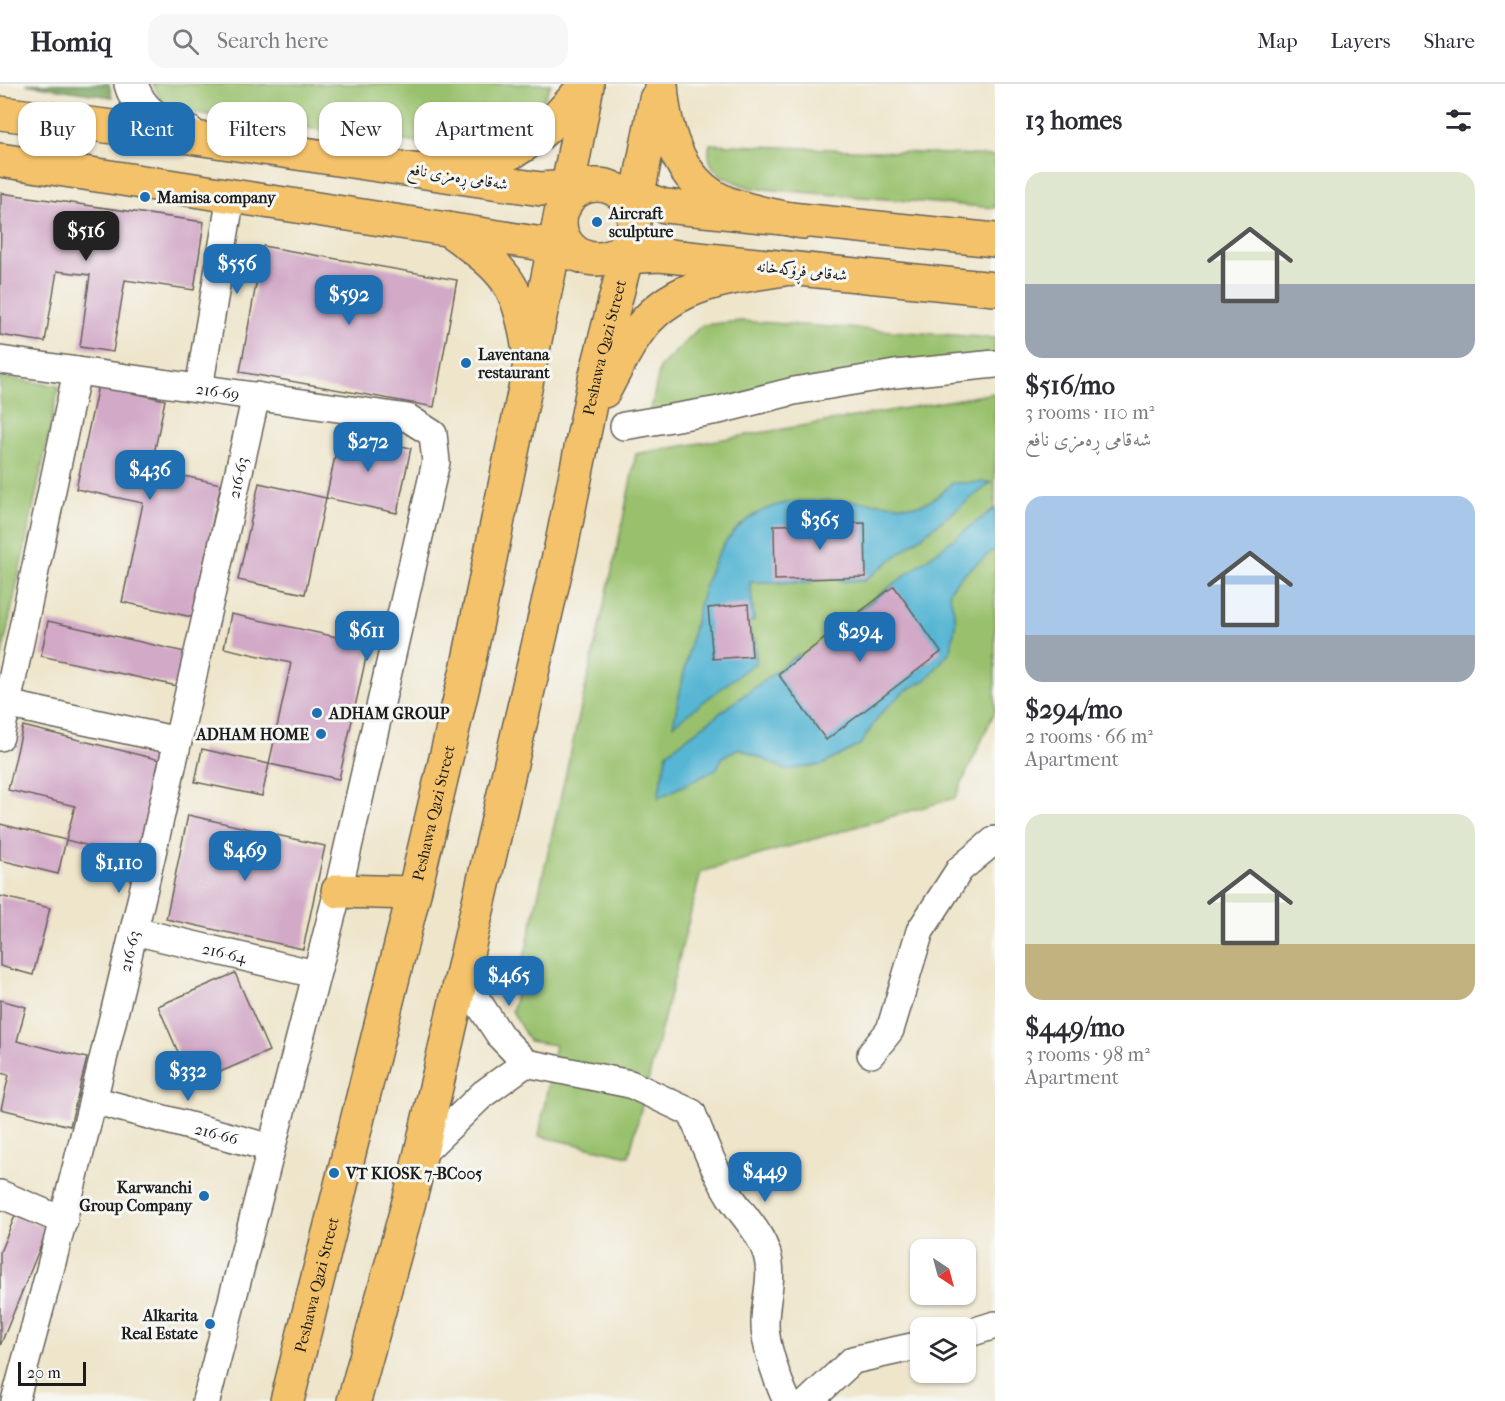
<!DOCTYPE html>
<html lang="en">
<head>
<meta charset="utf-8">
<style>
  body { margin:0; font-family:"IM FELL French Canon",Amiri,serif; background:#f7f7f7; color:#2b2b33; height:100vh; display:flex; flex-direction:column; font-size:22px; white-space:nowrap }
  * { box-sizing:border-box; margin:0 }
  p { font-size:20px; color:#7c7c81 }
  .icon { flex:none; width:33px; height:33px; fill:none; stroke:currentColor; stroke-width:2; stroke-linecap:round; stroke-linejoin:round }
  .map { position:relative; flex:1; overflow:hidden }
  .drawer { display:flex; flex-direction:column; background:#fff; width:510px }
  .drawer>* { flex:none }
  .hud { position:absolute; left:18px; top:18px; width:570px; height:54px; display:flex; gap:12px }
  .needle { width:39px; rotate:144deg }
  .fabs { position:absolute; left:910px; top:1155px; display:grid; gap:12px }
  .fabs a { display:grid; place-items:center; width:66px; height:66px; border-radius:12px; background:#fff; box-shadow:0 2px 4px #0004; font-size:30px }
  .scale { position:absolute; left:18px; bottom:15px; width:68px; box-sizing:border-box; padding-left:6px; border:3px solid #1c1c1c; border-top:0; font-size:16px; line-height:21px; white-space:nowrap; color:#1c1c1c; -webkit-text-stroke:4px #f6f6f2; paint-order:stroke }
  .price { position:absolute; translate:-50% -51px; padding:0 14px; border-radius:12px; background:#1f6fb2; color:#fff; font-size:20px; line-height:39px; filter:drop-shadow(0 2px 3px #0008) }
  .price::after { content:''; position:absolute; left:50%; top:36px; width:18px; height:14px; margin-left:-9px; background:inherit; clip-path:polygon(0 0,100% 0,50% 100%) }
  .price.active { background:#222; color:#fff }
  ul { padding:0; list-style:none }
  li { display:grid; align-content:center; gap:12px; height:318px; padding:0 30px }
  li span { display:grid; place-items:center; height:186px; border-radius:18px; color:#555 }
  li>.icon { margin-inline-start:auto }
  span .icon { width:108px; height:108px; fill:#fffc; stroke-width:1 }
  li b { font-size:26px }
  h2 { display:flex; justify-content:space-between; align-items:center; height:72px; padding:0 30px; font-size:26px }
  .tag { padding:0 21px; border-radius:18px; background:#fff; box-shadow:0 2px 4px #0004; font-size:21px; line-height:54px }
  .tag.active { background:#1f6fb2; color:#fff }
  header { display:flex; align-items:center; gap:36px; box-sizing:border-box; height:84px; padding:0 30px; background:#fff; border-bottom:2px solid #e1e1e2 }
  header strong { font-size:28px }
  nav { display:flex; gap:33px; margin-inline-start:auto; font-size:21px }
  .search { width:420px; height:54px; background:#f7f7f7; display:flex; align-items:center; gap:15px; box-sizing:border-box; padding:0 21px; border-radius:18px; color:#7c7c81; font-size:22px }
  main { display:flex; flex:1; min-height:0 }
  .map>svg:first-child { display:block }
  .green { fill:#99c16d; stroke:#5a6e44; stroke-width:1.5 }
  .forest { fill:#7aa760; stroke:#4b623e; stroke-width:1.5 }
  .water { fill:#56b6d4; stroke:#396978; stroke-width:1.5 }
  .building { fill:#d2a9c7 }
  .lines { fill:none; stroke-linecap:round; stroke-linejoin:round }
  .minor-casing { stroke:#666259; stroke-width:30 }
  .tertiary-casing { stroke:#666259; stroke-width:36 }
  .primary-casing { stroke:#666259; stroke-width:36 }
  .trunk-casing { stroke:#666259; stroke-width:36 }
  .minor { stroke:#fff; stroke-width:27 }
  .tertiary { stroke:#fff; stroke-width:33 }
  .primary { stroke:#f4c26a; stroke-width:33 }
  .trunk { stroke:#f4c26a; stroke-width:33 }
  .poi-dot { fill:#1f6fb2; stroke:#f6f6f2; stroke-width:2 }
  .labels { text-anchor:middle; stroke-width:6; stroke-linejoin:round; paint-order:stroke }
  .street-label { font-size:16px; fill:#1c1c1c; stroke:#f6f6f2 }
  .poi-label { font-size:16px; font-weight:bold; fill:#1c1c1c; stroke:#f6f6f2; text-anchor:start }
</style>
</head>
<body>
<header>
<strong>Homiq</strong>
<div class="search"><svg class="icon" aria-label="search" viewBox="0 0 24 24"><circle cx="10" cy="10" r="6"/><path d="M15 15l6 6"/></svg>Search here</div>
<nav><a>Map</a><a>Layers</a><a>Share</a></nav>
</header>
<main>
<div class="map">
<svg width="995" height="1317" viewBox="0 0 995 1317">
  <rect width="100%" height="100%" fill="#f6f6f2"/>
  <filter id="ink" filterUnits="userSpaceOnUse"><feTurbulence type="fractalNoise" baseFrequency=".0167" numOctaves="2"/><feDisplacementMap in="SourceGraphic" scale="12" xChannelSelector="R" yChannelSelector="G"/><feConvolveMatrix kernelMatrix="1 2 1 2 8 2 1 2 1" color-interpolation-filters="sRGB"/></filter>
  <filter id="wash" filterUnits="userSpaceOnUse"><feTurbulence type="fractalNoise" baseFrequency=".008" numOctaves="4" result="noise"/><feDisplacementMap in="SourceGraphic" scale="24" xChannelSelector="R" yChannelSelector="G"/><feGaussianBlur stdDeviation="1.35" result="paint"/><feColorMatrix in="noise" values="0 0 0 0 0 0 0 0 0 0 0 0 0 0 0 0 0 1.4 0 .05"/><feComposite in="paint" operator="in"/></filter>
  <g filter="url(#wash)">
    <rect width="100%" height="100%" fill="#eee5cb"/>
    <!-- green -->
    <path class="green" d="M 153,0 L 551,0 L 531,42 L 494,64 L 463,65 L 166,25 Z
      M 710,60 L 995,72 L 995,124 L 751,104 C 729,96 703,89 710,60 Z
      M 741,237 L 995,254 L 995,272 L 650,330 L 660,283 L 702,241 Z
      M 0,293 L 59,302 L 0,580 Z
      M 995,309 L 995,627 L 955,714 L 701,788 L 629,1072 L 539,1052 L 555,961 L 529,957 L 512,927 L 618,460 L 636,370 Z"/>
    <!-- forest -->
    <path class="forest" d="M 26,0 L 109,0 L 112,13 Z"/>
    <!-- water -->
    <path class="water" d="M 992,398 L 864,497 L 839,497 L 838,494 L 812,495 L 811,499 L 750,498 L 754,537 L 749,538 L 751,554 L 755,555 L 756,578 L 673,641 C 679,613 685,584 691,556 C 704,498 717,433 786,419 C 816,414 848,417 878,419 C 915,422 924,428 952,399 Z
      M 995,424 L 995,465 L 959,494 L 949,508 L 956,536 L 951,566 L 926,596 L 905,607 L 881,629 L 860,661 L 822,681 L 786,686 L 739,664 L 723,673 L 716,686 L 658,714 L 667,669 L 799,570 L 802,573 L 828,553 L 827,550 Z"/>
    <g id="blocks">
      <!-- building -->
      <path class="building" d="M 1,109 L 204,138 L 194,206 L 125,196 L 113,268 L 80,263 L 90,191 L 57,187 L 45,258 L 0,251 Z
        M 263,162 L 457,196 L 434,323 L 240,288 Z
        M 98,301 L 165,316 L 151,385 L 221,400 L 192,533 L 122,518 L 143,419 L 76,405 Z
        M 340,349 L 411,364 L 397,429 L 326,414 Z
        M 259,399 L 326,414 L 305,510 L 238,496 Z
        M 865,439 L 866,493 L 775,496 L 774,441 Z
        M 894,502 L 941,568 L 826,656 L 778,590 Z
        M 748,520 L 752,572 L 713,575 L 708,524 Z
        M 231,530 L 369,560 L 339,695 L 269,680 L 262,712 L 195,698 L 202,665 L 269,680 L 291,579 L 224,564 Z
        M 48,537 L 185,568 L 177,602 L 41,572 Z
        M 23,642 L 160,676 L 136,774 L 66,756 L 75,722 L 8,706 Z
        M 188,731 L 325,762 L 303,865 L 166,835 Z
        M 0,740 L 66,756 L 58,790 L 0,776 Z
        M 0,812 L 50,824 L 33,891 L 0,882 Z
        M 235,889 L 269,967 L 192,1000 L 158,922 Z
        M 0,916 L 26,923 L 17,957 L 87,974 L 70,1042 L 1,1025 L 9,991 L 0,989 Z
        M 15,1132 L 48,1144 L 0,1262 L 0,1168 Z"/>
    </g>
  </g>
  <g filter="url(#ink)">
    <use href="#blocks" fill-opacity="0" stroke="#666259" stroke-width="1.5"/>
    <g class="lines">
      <!-- minor casing -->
      <g class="minor-casing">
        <g id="minor">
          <path id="s1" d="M 0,276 L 408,334 L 433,350 L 436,378 L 338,807 L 206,1317"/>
          <path d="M 199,304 L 231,112"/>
          <path d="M 624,342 L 719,326 L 794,307 L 895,290 L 995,280"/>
          <path d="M 6,620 L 178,657"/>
          <path d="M 0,653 L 77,287"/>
          <path id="s2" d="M 134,847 L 315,890"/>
          <path d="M 463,887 L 478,918 L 501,953 L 526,979 L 630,1000 L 692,1029 C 703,1057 714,1086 730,1112 C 743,1132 759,1146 767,1170 C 774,1194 765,1214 765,1238 C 764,1259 778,1298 787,1317"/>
          <path d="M 871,970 L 890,946 L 920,847 L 960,785 L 995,756"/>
          <path id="s3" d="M 93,1016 L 271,1064"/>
          <path d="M 421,1070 L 483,1010 L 526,979"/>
          <path d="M 0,1110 L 64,1137"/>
          <path d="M 966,1250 L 995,1241"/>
          <path id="s4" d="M 15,1317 C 106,985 180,648 256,312"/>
          <path d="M 809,1317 L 853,1276 L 921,1261"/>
        </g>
      </g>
      <!-- tertiary casing -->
      <g class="tertiary-casing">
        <path id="tertiary" d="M 131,0 C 140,30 161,39 189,49"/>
      </g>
      <!-- primary casing -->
      <g class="primary-casing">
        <path id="primary" d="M 0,29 L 162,49 L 541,105 L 595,101
          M 0,76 L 536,159 L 582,172
          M 618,107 L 665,122 L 995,156
          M 608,174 L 659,171 L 995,205"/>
      </g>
      <!-- trunk casing -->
      <g class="trunk-casing">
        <g id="trunk">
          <path d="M 661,0 C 664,50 682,106 735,122 C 757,129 781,133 803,138"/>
          <path d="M 422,86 C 505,84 535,63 586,0"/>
          <circle cx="597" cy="138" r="37"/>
          <path d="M 564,123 L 587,2"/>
          <path d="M 634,131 L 656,15"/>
          <path d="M 448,145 C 501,184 517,193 528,261"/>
          <path d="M 604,307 C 614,288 624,268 636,250 C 670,199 729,194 784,185"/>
          <path d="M 338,807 L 414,809"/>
          <path id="s5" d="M 287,1317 L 414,809 L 468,581 L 560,135"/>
          <path id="s6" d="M 354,1317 L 413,1103 L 562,459 L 595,295 L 631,155"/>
        </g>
      </g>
      <!-- minor -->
      <use href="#minor" class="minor"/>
      <!-- tertiary -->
      <use href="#tertiary" class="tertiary"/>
      <!-- primary -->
      <use href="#primary" class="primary"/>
      <!-- trunk -->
      <use href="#trunk" class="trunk"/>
    </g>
  </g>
  <!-- markers -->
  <g class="poi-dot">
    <circle cx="145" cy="113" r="6"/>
    <circle cx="597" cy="138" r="6"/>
    <circle cx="466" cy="279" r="6"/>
    <circle cx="317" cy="629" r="6"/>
    <circle cx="321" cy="650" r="6"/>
    <circle cx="334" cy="1089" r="6"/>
    <circle cx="204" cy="1112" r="6"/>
    <circle cx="210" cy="1240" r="6"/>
  </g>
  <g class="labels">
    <!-- street labels -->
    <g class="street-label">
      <text transform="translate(458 92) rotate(9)" y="6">شەقامی ڕەمزی نافع</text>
      <text transform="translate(802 186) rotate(6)" y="6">شەقامی فڕۆکەخانە</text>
      <text dy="6" stroke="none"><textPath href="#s6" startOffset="1083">Peshawa Qazi Street</textPath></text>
      <text dy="6" stroke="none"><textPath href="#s1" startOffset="220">216-69</textPath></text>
      <text dy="6" stroke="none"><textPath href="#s4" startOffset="950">216-63</textPath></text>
      <text dy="6" stroke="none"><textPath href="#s5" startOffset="606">Peshawa Qazi Street</textPath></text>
      <text dy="6" stroke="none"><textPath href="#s4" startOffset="464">216-63</textPath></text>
      <text dy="6" stroke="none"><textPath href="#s2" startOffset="93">216-64</textPath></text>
      <text dy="6" stroke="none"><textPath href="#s3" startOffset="128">216-66</textPath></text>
      <text dy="6" stroke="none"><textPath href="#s5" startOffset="120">Peshawa Qazi Street</textPath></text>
    </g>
    <!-- poi labels -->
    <g class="poi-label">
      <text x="157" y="119">Mamisa company</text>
      <text x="609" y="135">Aircraft<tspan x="609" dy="18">sculpture</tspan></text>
      <text x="478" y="276">Laventana<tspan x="478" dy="18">restaurant</tspan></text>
      <text x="329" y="635">ADHAM GROUP</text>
      <text x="309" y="656" text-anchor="end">ADHAM HOME</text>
      <text x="346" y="1095">VT KIOSK 7-BC005</text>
      <text x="192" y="1109" text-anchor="end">Karwanchi<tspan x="192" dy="18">Group Company</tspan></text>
      <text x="198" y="1237" text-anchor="end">Alkarita<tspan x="198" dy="18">Real Estate</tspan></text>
    </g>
  </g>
</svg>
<div class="fabs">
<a><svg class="needle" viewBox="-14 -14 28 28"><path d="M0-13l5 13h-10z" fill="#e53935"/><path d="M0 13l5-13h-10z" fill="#7c7c81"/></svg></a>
<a><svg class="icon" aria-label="layers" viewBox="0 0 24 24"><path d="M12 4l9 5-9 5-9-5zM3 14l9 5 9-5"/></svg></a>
</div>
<div class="scale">20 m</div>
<b class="price active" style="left:86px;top:178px">$516</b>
<b class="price" style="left:237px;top:211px">$556</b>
<b class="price" style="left:349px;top:242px">$592</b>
<b class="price" style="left:368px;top:389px">$272</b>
<b class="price" style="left:150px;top:417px">$436</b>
<b class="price" style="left:820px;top:467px">$365</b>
<b class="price" style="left:367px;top:578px">$611</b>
<b class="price" style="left:860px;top:579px">$294</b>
<b class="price" style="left:245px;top:798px">$469</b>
<b class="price" style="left:119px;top:810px">$1,110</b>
<b class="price" style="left:509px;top:923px">$465</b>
<b class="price" style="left:188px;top:1018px">$332</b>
<b class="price" style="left:765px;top:1119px">$449</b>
<div class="hud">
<a class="tag">Buy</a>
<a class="tag active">Rent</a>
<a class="tag">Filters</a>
<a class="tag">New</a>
<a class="tag">Apartment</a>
</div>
</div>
<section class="drawer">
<h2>13 homes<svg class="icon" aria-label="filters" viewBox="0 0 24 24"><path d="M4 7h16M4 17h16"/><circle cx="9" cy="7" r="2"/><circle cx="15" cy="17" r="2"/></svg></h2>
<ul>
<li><span style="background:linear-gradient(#dfe7d0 60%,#9aa5b1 0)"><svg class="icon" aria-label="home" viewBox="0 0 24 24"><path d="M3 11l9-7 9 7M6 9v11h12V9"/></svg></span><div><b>$516/mo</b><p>3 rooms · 110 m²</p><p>شەقامی ڕەمزی نافع</p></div></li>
<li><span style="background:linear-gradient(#a9c7e8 75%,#9aa5b1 0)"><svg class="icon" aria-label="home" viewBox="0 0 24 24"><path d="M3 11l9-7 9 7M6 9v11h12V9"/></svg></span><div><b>$294/mo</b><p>2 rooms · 66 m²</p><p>Apartment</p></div></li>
<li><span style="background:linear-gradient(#dfe7d0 70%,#c2b280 0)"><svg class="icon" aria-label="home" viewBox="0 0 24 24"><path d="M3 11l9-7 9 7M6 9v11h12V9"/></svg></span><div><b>$449/mo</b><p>3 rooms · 98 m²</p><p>Apartment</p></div></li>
</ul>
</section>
</main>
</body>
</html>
